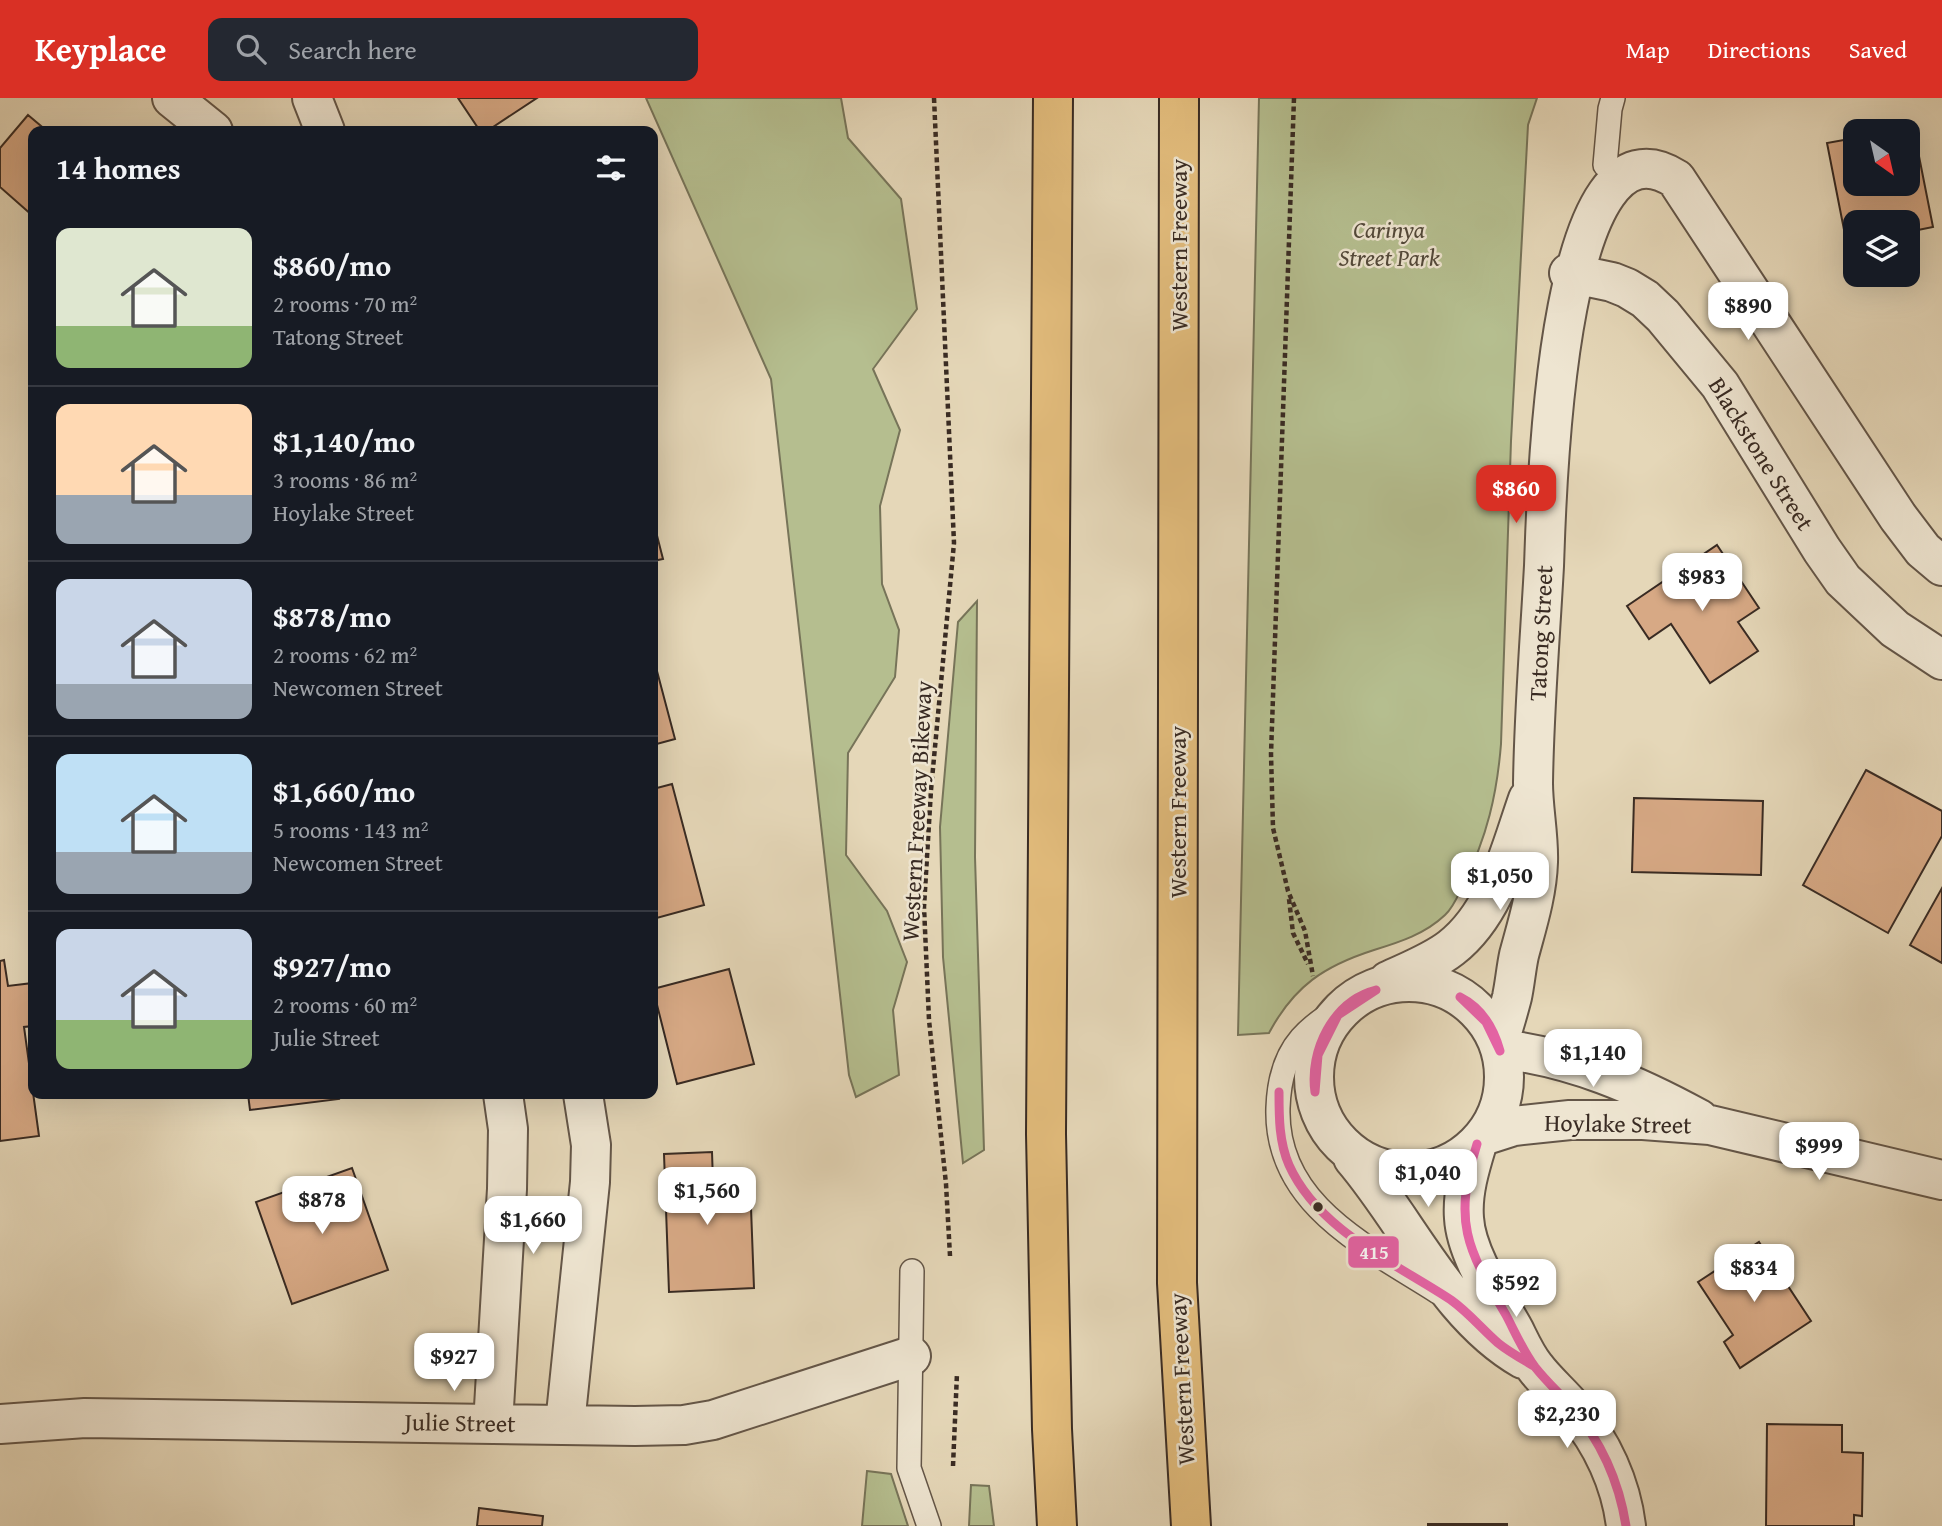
<!DOCTYPE html>
<html lang="en">
<head>
<meta charset="utf-8">
<style>
  body { margin:0; font-family:"Gentium Book Plus",serif; background:#242831; color:#f1f3f6; height:100vh; display:flex; flex-direction:column; font-size:26px; white-space:nowrap }
  * { box-sizing:border-box; margin:0 }
  p { font-size:23px; color:#9ea1a6 }
  .icon { flex:none; width:38px; height:38px; fill:none; stroke:currentColor; stroke-width:2; stroke-linecap:round; stroke-linejoin:round }
  .map { position:relative; flex:1; overflow:hidden }
  .side { position:absolute; left:28px; top:28px; width:630px; height:973px; display:flex; flex-direction:column; background:#171b24; border-radius:14px; box-shadow:0 7px 28px #0002 }
  .side>* { flex:none }
  .needle { width:46px; rotate:146deg }
  .fabs { position:absolute; left:1843px; top:21px; display:grid; gap:14px }
  .fabs a { display:grid; place-items:center; width:77px; height:77px; border-radius:14px; background:#171b24; box-shadow:0 7px 28px #0002; font-size:35px }
  .price { position:absolute; translate:-50% -60px; padding:0 16px; border-radius:14px; background:#fff; color:#222; font-size:23px; line-height:46px; filter:drop-shadow(0 2px 4px #0008) }
  .price::after { content:''; position:absolute; left:50%; top:42px; width:21px; height:16px; margin-left:-10px; background:inherit; clip-path:polygon(0 0,100% 0,50% 100%) }
  .price.active { background:#d93025; color:#fff }
  ul { padding:0; list-style:none }
  li { display:flex; align-items:center; gap:21px; height:175px; padding:0 28px }
  li+li { border-top:2px solid #363941 }
  li span { display:grid; place-items:center; flex:none; width:196px; height:140px; border-radius:14px; color:#555 }
  li>.icon { margin-inline-start:auto }
  span .icon { width:84px; height:84px; fill:#fffc; stroke-width:1 }
  li b { font-size:30px }
  h2 { display:flex; justify-content:space-between; align-items:center; height:84px; padding:0 28px; font-size:30px }
  header { display:flex; align-items:center; gap:42px; box-sizing:border-box; height:98px; padding:0 35px; background:#d93025; color:#fff }
  header strong { font-size:33px }
  nav { display:flex; gap:38px; margin-inline-start:auto; font-size:24px }
  .search { width:490px; height:63px; background:#242831; display:flex; align-items:center; gap:18px; box-sizing:border-box; padding:0 24px; border-radius:14px; color:#9ea1a6; font-size:26px }
  .map>svg:first-child { display:block }
  .green { fill:#b5be8f; stroke:#777459; stroke-width:2 }
  .building { fill:#d7a985; stroke:#392b23; stroke-width:2 }
  .lines { fill:none; stroke-linecap:round; stroke-linejoin:round }
  .service-casing { stroke:#645648; stroke-width:26 }
  .minor-casing { stroke:#645648; stroke-width:42 }
  .motorway-casing { stroke:#392b23; stroke-width:42 }
  .path { stroke:#392b23; stroke-width:4.5; stroke-dasharray:5 3.5; stroke-linecap:butt }
  .service { stroke:#eee5d1; stroke-width:23 }
  .minor { stroke:#eee5d1; stroke-width:38 }
  .motorway { stroke:#e2bc7c; stroke-width:38 }
  .bus-1-casing { stroke:#eee5d1; stroke-width:14 }
  .bus-1 { stroke:#e463a4; stroke-width:9 }
  .bus-dot { fill:#392b23; stroke:#eee5d1; stroke-width:2.5 }
  .labels { text-anchor:middle; stroke-width:5; stroke-linejoin:round; paint-order:stroke }
  .park-label { font-size:24px; font-style:italic; fill:#524839; stroke:#eee5d1 }
  .street-label { font-size:24px; fill:#392b23; stroke:#eee5d1 }
  .line-badge { stroke:#eee5d1; stroke-width:2.5 }
  .badge-label { font-size:19px; text-anchor:middle; font-weight:bold; fill:#fff }
</style>
</head>
<body>
<header>
<strong>Keyplace</strong>
<div class="search"><svg class="icon" aria-label="search" viewBox="0 0 24 24"><circle cx="10" cy="10" r="6"/><path d="M15 15l6 6"/></svg>Search here</div>
<nav><a>Map</a><a>Directions</a><a>Saved</a></nav>
</header>
<div class="map">
<svg width="1942" height="1428" viewBox="0 0 1942 1428">
  <rect width="100%" height="100%" fill="#e5d7b8"/>
  <filter id="stains"><feTurbulence type="fractalNoise" baseFrequency=".00286" numOctaves="4"/><feColorMatrix values="0 0 0 0 .2 0 0 0 0 .09 0 0 0 0 .02 0 0 0 .5 -.17"/></filter>
  <radialGradient id="worn" r=".72"><stop offset=".6" stop-color="#630" stop-opacity="0"/><stop offset="1" stop-color="#630" stop-opacity=".3"/></radialGradient>
  <!-- green -->
  <path class="green" d="M 646,0 L 841,0 L 848,40 L 901,101 L 917,211 L 873,271 L 900,332 L 880,408 L 882,486 L 899,532 L 895,579 L 848,655 L 846,757 L 887,813 L 907,864 L 893,912 L 899,977 L 856,999 L 849,977 L 771,281 Z
    M 1259,0 L 1537,0 L 1528,27 L 1511,343 L 1501,646 C 1497,696 1487,739 1464,785 C 1459,795 1454,809 1445,817 C 1425,836 1400,844 1374,852 C 1324,868 1294,888 1269,935 L 1238,937 Z
    M 977,503 L 975,759 L 984,1052 L 963,1065 L 943,859 L 940,729 L 958,524 Z
    M 867,1373 L 891,1376 L 908,1428 L 862,1428 Z
    M 971,1387 L 989,1388 L 994,1428 L 969,1428 Z"/>
  <!-- building -->
  <path class="building" d="M 458,0 L 537,0 L 487,33 L 480,33 Z
    M 28,17 L 47,33 L 33,33 L 33,118 L 0,89 L 0,50 Z
    M 1913,28 L 1933,129 L 1908,134 L 1908,124 L 1855,124 L 1855,145 L 1847,147 L 1827,45 L 1855,40 L 1855,86 L 1908,86 L 1908,33 L 1886,33 Z
    M 653,422 L 663,461 L 653,463 Z
    M 1717,447 L 1759,510 L 1738,524 L 1758,553 L 1710,585 L 1671,526 L 1649,541 L 1627,508 Z
    M 653,558 L 675,641 L 653,647 Z
    M 1866,672 L 1942,713 L 1942,738 L 1888,835 L 1803,787 Z
    M 672,686 L 704,807 L 653,821 L 653,691 Z
    M 1634,700 L 1763,703 L 1761,777 L 1632,774 Z
    M 1942,790 L 1942,865 L 1910,847 Z
    M 4,862 L 8,888 L 33,885 L 33,928 L 24,929 L 39,1038 L 0,1043 L 0,863 Z
    M 729,871 L 754,966 L 677,986 L 653,891 Z
    M 248,996 L 338,996 L 339,1001 L 250,1012 Z
    M 712,1054 L 713,1084 L 750,1083 L 754,1190 L 669,1194 L 664,1056 Z
    M 352,1070 L 388,1172 L 292,1206 L 256,1104 Z
    M 1759,1144 L 1811,1223 L 1740,1270 L 1724,1244 L 1733,1237 L 1698,1184 Z
    M 1767,1326 L 1842,1327 L 1842,1354 L 1863,1355 L 1862,1418 L 1854,1417 L 1854,1428 L 1766,1428 Z
    M 479,1410 L 543,1418 L 542,1428 L 477,1428 Z
    M 1428,1426 L 1507,1426 L 1507,1428 L 1428,1428 Z"/>
  <g class="lines">
    <!-- service casing -->
    <g class="service-casing">
      <path id="service" d="M 1605,67 L 1610,11 L 1613,0
        M 1362,897 C 1310,927 1280,945 1278,1010 C 1275,1107 1368,1149 1438,1194
        M 912,1173 L 909,1370 L 929,1428"/>
    </g>
    <!-- minor casing -->
    <g class="minor-casing">
      <path id="minor" d="M 172,0 L 213,33
        M 312,0 L 325,33
        M 1569,175 L 1612,184 L 1627,190 L 1645,201 L 1663,218 L 1720,287 L 1822,452 L 1843,482 L 1895,531 L 1942,562
        M 1388,883 C 1409,873 1433,864 1451,850 C 1496,815 1510,752 1528,701
        M1314 979a95 95 0 1 1 190 0a95 95 0 1 1-190 0Z
        M 1499,945 C 1503,930 1508,915 1512,899 C 1515,885 1516,871 1519,857 C 1527,827 1537,796 1538,764 C 1539,738 1533,711 1533,685 C 1534,613 1540,540 1544,468 C 1546,423 1552,0 1676,81 L 1898,419 L 1923,452 L 1942,468
        M 1501,951 C 1574,960 1635,986 1699,1021
        M 1486,1037 L 1514,1028 L 1570,1022 L 1643,1022 L 1710,1027 L 1942,1082
        M 1477,1046 C 1470,1069 1462,1095 1464,1120 C 1466,1156 1496,1200 1514,1232 C 1520,1244 1526,1258 1535,1269 C 1546,1284 1562,1297 1574,1312 C 1602,1344 1621,1386 1626,1428
        M 1353,1060 C 1408,1124 1448,1218 1523,1261
        M 0,1326 L 85,1320 L 635,1328 L 684,1327 L 713,1322 L 911,1258
        M 493,1326 L 507,1091 L 508,1031 L 503,996
        M 565,1326 L 590,1084 L 591,1047 L 583,996"/>
    </g>
    <!-- motorway casing -->
    <g class="motorway-casing">
      <path id="motorway" d="M 1053,0 L 1046,1036 L 1052,1331 L 1057,1428
        M 1179,0 L 1177,1185 L 1191,1428"/>
    </g>
    <!-- path -->
    <path class="path" d="M 934,0 L 954,445 L 931,692 L 924,809 L 929,922 L 946,1086 L 950,1158
      M 1294,0 L 1271,656 L 1273,730 L 1288,793 L 1305,833 L 1313,878
      M 1289,801 L 1293,835 L 1308,866
      M 953,1368 L 957,1275"/>
    <!-- service -->
    <use href="#service" class="service"/>
    <!-- minor -->
    <use href="#minor" class="minor"/>
    <!-- motorway -->
    <use href="#motorway" class="motorway"/>
    <!-- bus-1 casing -->
    <g class="bus-1-casing">
      <path id="bus-1" d="M 1460,899 C 1482,910 1494,931 1500,953
        M 1460,899 L 1486,924 L 1500,953
        M 1279,994 C 1279,1019 1279,1044 1289,1067 C 1318,1132 1395,1165 1451,1202 C 1468,1214 1482,1231 1498,1245 C 1509,1254 1522,1261 1534,1268
        M 1315,994 C 1309,953 1333,903 1376,892
        M 1315,994 L 1318,957 L 1338,917 L 1376,892
        M 1477,1046 C 1453,1124 1466,1149 1506,1217 C 1515,1234 1523,1253 1535,1269 C 1546,1283 1559,1295 1571,1308 C 1601,1343 1619,1383 1626,1428"/>
    </g>
    <!-- bus-1 -->
    <use href="#bus-1" class="bus-1"/>
  </g>
  <!-- markers -->
  <circle class="bus-dot" cx="1318" cy="1109" r="6"/>
  <g class="labels">
    <!-- park labels -->
    <g class="park-label">
      <text x="1389" y="140">Carinya<tspan x="1389" dy="28">Street Park</tspan></text>
    </g>
    <!-- street labels -->
    <g class="street-label">
      <text transform="translate(1179 147) rotate(-90)" y="8">Western Freeway</text>
      <text transform="translate(1761 356) rotate(58)" y="8">Blackstone Street</text>
      <text transform="translate(1541 535) rotate(-87)" y="8">Tatong Street</text>
      <text transform="translate(917 713) rotate(-87)" y="8">Western Freeway Bikeway</text>
      <text transform="translate(1178 714) rotate(-90)" y="8">Western Freeway</text>
      <text transform="translate(1618 1026) rotate(1)" y="8">Hoylake Street</text>
      <text transform="translate(1182 1281) rotate(-93)" y="8">Western Freeway</text>
      <text transform="translate(460 1325) rotate(1)" y="8">Julie Street</text>
    </g>
  </g>
  <rect class="line-badge" x="1347" y="1137" width="53" height="34" rx="7" fill="#e463a4"/>
  <g class="badge-label">
    <text x="1374" y="1161">415</text>
  </g>
  <rect width="100%" height="100%" filter="url(#stains)"/>
  <rect width="100%" height="100%" fill="url(#worn)"/>
</svg>
<div class="fabs">
<a><svg class="needle" viewBox="-14 -14 28 28"><path d="M0-13l5 13h-10z" fill="#e53935"/><path d="M0 13l5-13h-10z" fill="#9ea1a6"/></svg></a>
<a><svg class="icon" aria-label="layers" viewBox="0 0 24 24"><path d="M12 4l9 5-9 5-9-5zM3 14l9 5 9-5"/></svg></a>
</div>
<b class="price" style="left:1748px;top:244px">$890</b>
<b class="price active" style="left:1516px;top:427px">$860</b>
<b class="price" style="left:1702px;top:515px">$983</b>
<b class="price" style="left:1500px;top:814px">$1,050</b>
<b class="price" style="left:1593px;top:991px">$1,140</b>
<b class="price" style="left:1819px;top:1084px">$999</b>
<b class="price" style="left:1428px;top:1111px">$1,040</b>
<b class="price" style="left:707px;top:1129px">$1,560</b>
<b class="price" style="left:322px;top:1138px">$878</b>
<b class="price" style="left:533px;top:1158px">$1,660</b>
<b class="price" style="left:1754px;top:1206px">$834</b>
<b class="price" style="left:1516px;top:1221px">$592</b>
<b class="price" style="left:454px;top:1295px">$927</b>
<b class="price" style="left:1567px;top:1352px">$2,230</b>
<section class="side">
<h2>14 homes<svg class="icon" aria-label="filters" viewBox="0 0 24 24"><path d="M4 7h16M4 17h16"/><circle cx="9" cy="7" r="2"/><circle cx="15" cy="17" r="2"/></svg></h2>
<ul>
<li><span style="background:linear-gradient(#dfe7d0 70%,#8fb573 0)"><svg class="icon" aria-label="home" viewBox="0 0 24 24"><path d="M3 11l9-7 9 7M6 9v11h12V9"/></svg></span><div><b>$860/mo</b><p>2 rooms · 70 m²</p><p>Tatong Street</p></div></li>
<li><span style="background:linear-gradient(#ffd9b3 65%,#9aa5b1 0)"><svg class="icon" aria-label="home" viewBox="0 0 24 24"><path d="M3 11l9-7 9 7M6 9v11h12V9"/></svg></span><div><b>$1,140/mo</b><p>3 rooms · 86 m²</p><p>Hoylake Street</p></div></li>
<li><span style="background:linear-gradient(#c9d6e8 75%,#9aa5b1 0)"><svg class="icon" aria-label="home" viewBox="0 0 24 24"><path d="M3 11l9-7 9 7M6 9v11h12V9"/></svg></span><div><b>$878/mo</b><p>2 rooms · 62 m²</p><p>Newcomen Street</p></div></li>
<li><span style="background:linear-gradient(#bfe0f5 70%,#9aa5b1 0)"><svg class="icon" aria-label="home" viewBox="0 0 24 24"><path d="M3 11l9-7 9 7M6 9v11h12V9"/></svg></span><div><b>$1,660/mo</b><p>5 rooms · 143 m²</p><p>Newcomen Street</p></div></li>
<li><span style="background:linear-gradient(#c9d6e8 65%,#8fb573 0)"><svg class="icon" aria-label="home" viewBox="0 0 24 24"><path d="M3 11l9-7 9 7M6 9v11h12V9"/></svg></span><div><b>$927/mo</b><p>2 rooms · 60 m²</p><p>Julie Street</p></div></li>
</ul>
</section>
</div>
</body>
</html>
